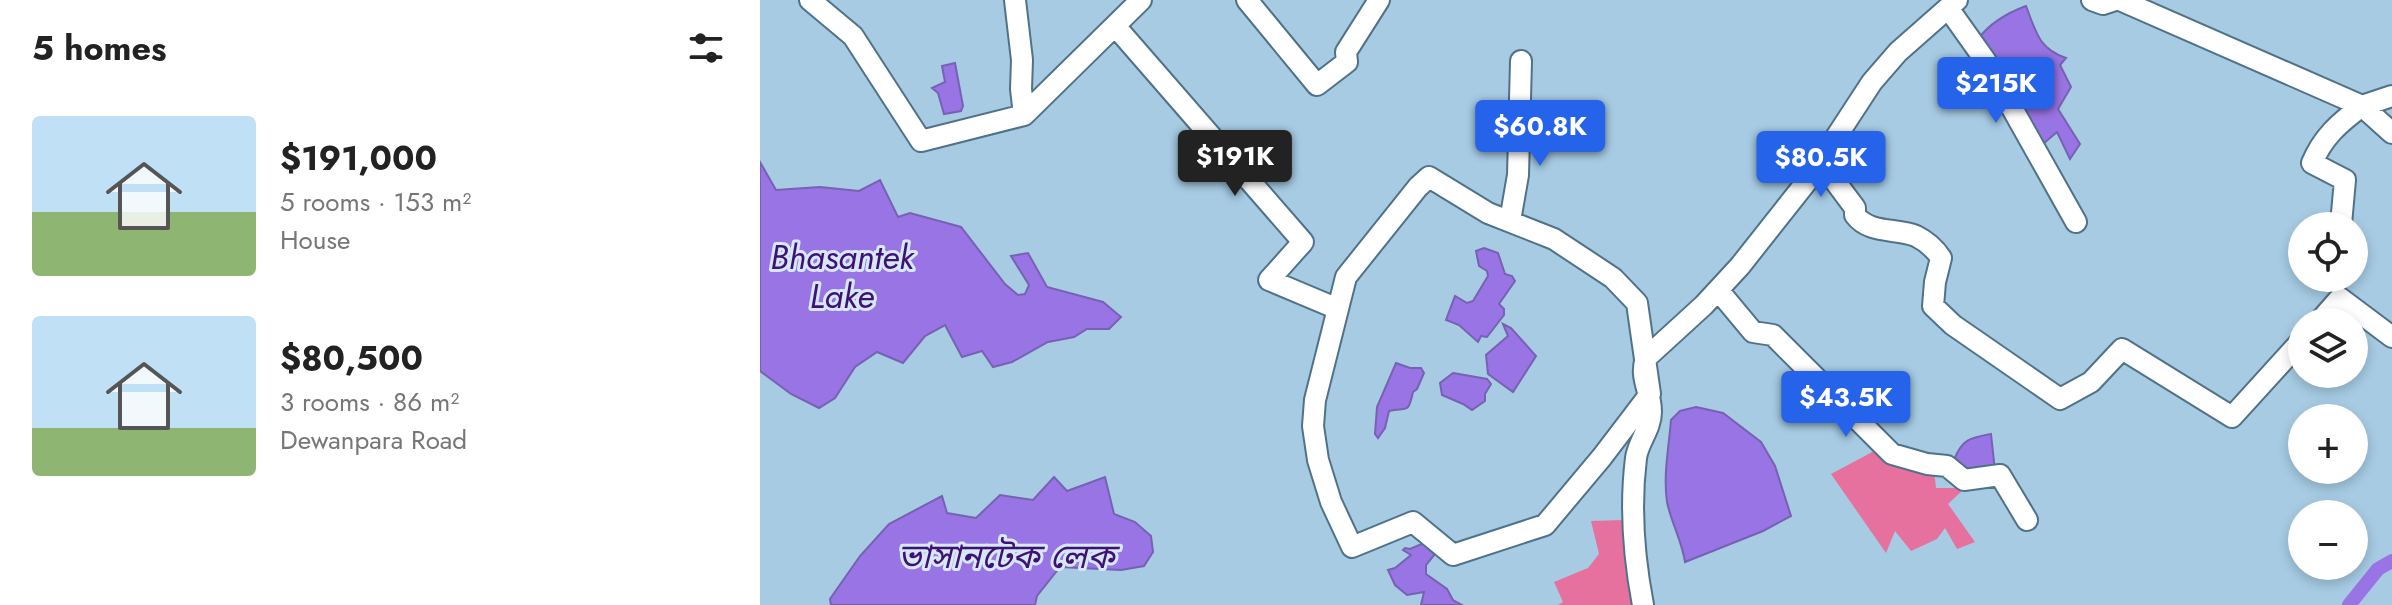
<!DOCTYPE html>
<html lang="en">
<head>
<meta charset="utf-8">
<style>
  body { margin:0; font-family:Jost,"Noto Sans Bengali",sans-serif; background:#f2f2f2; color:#222; height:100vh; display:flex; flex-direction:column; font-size:30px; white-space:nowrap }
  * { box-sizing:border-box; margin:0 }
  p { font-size:26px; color:#767676 }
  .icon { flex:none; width:44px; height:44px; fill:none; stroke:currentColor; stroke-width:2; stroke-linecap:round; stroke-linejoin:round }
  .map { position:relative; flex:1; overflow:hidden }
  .drawer { display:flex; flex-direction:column; background:#fff; width:760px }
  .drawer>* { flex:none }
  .buttons { position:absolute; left:1528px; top:212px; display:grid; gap:16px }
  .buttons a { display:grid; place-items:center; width:80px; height:80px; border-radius:50%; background:#fff; box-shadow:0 4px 12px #0003; font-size:40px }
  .price { position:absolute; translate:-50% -68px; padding:0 18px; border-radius:8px; background:#2563eb; color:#fff; font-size:26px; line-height:52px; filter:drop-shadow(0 2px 4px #0008) }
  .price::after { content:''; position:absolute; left:50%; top:48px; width:24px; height:18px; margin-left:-12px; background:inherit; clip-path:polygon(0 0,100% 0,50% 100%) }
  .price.on { background:#222; color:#fff }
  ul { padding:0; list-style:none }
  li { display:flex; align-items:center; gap:24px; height:200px; padding:0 32px }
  li span { display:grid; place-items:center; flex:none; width:224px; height:160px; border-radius:8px; color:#555 }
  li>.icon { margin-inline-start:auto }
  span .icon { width:96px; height:96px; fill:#fffc; stroke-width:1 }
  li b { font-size:34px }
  h2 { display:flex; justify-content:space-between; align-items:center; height:96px; padding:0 32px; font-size:34px }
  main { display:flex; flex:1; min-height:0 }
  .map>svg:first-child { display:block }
  .green { fill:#e6719f }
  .water { fill:#9974e4; stroke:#7761b3; stroke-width:2 }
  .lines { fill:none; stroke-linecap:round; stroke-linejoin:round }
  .canal { stroke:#9974e4; stroke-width:14 }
  .minor-casing { stroke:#507288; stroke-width:24 }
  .minor { stroke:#fff; stroke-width:20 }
  .labels { text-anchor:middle; stroke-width:6; stroke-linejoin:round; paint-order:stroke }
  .water-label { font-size:34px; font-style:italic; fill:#3f1076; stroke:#d6e8f5 }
</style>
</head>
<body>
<main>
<section class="drawer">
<h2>5 homes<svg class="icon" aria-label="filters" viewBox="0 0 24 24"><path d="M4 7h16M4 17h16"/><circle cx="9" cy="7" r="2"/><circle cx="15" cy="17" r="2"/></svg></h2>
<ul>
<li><span style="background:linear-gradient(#bfe0f5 60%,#8fb573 0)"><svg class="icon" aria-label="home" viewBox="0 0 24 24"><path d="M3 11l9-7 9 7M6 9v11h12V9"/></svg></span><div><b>$191,000</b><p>5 rooms · 153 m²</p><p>House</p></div></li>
<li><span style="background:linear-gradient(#bfe0f5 70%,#8fb573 0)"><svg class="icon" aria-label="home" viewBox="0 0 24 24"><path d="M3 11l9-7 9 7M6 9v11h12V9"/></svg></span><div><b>$80,500</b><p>3 rooms · 86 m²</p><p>Dewanpara Road</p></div></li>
</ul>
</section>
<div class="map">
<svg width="1632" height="605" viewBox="0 0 1632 605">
  <rect width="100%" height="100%" fill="#a6cbe3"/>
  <!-- green -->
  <path class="green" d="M 1116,450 L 1174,471 L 1176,488 L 1205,488 L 1188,504 L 1215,542 L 1197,549 L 1185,528 L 1177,539 L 1151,551 L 1135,531 L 1126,553 L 1071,474 Z
    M 865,520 L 867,571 L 873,605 L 798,605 L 803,602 L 794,582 L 828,568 L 839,554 L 831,521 Z"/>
  <!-- water -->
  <path class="water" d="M 1266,6 C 1276,31 1278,49 1306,58 L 1300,65 L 1311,87 L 1298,109 L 1320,144 L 1310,159 L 1297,132 L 1283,144 L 1218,39 C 1230,23 1247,13 1266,6 Z
    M 195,63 L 203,106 L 201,111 L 184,114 L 178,93 L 172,88 L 185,82 L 182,66 Z
    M 0,162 L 16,190 L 60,187 L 99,191 L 120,180 L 138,217 L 150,213 L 201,227 L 245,284 L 258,295 L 265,294 L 269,285 L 251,256 L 268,253 L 287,287 L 343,302 L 361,317 L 349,329 L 327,329 L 314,337 L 288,342 L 252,362 L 233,367 L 222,351 L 202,357 L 185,325 L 165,336 L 143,363 L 117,352 L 95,367 L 75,398 L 59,408 L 31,394 L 0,371 Z
    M 724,248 L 738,253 L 745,274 L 752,276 L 755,281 L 739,304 L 744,309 L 744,315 L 727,337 L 721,336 L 718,342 L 699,325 L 686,320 L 695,296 L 707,303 L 713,301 L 728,276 L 727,271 L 719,266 L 716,251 Z
    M 743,324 L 751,328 L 776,356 L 753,392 L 728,374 L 726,355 L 748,336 Z
    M 636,363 L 650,368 L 661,368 L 664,373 L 657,389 L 653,392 C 648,415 647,407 629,411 L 625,428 L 618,438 L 615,434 L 617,407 Z
    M 693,373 L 727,379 L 731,384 L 725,394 L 725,401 L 712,410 L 703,404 L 682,395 L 680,383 Z
    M 936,407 L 963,413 L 1001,442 L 1015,466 L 1031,516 L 1003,531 L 925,562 C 922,541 911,522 907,502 C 903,475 909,446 911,420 L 920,411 Z
    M 1231,434 L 1235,471 L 1205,474 L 1194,460 C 1202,439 1210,438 1231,434 Z
    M 294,477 L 307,491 L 345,477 L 354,514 L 375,522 L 391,536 L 393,552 L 384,566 L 361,570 L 300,567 L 277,596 L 275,605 L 71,605 L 70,599 L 100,556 L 129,524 L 182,496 L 187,513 L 216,518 L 240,495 L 273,500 Z
    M 666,542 L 679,549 L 666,565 L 666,574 L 687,589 L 693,600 L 702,605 L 661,605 L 664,592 L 647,595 L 635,585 L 628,570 L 635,568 L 651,555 L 643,550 L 645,548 L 650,549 Z"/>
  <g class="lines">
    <!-- canal -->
    <path class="canal" d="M 1589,605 L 1618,569 L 1632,561"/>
    <!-- minor casing -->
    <g class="minor-casing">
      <path id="minor" d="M 50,0 L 93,36 L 161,141 L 264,115 L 381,0
        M 255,0 L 262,60 L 261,89 L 264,115
        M 487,0 L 557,85 L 587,62 L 586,52 L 619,0
        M 1332,0 L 1343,4 L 1355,0
        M 1360,0 L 1602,106 L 1632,96
        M 1188,8 L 1225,60 L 1316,222
        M 356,27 L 543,242 L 509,280 L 578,309
        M 1060,161 L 1095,208 L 1095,215 C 1109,234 1136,228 1156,236 C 1166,241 1175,249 1181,258 L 1175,282 L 1173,306 L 1193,325 L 1300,399 L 1331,382 L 1362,349 L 1472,417 L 1542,340
        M 669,177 L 728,213 L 794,239 L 853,278 L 877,303 L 890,394 L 842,457 L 785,525 L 693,555 L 653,522 L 592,547 L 571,502 L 558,460 L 553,426 L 555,400 L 586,277 L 658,187 Z
        M 741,218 L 750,221 L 758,175 L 761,61
        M 1581,224 L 1585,180 L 1552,163 C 1563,137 1579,123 1602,106 L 1632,133
        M 958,290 L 993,332 L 1013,335 L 1132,454 L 1167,464 L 1187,466 L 1204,480 L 1240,475 L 1267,520
        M 1559,322 L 1580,298 L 1632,337
        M 883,605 C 874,558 870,506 876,458 C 878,442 891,429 891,412 C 891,390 879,378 886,358 L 944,305 L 980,266 L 1048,180 L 1112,82 L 1138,52 L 1197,0"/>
    </g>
    <!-- minor -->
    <use href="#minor" class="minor"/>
  </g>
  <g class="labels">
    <!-- water labels -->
    <g class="water-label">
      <text x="82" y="269">Bhasantek<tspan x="82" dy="39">Lake</tspan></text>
      <text x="246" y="568">ভাসানটেক লেক</text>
    </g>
  </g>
</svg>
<div class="buttons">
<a><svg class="icon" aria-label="locate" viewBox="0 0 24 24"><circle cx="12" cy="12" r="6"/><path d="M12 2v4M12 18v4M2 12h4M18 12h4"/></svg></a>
<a><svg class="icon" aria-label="layers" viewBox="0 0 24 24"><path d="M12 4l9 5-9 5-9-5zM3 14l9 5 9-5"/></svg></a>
<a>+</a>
<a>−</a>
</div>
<b class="price" style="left:1236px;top:125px">$215K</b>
<b class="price" style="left:780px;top:168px">$60.8K</b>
<b class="price on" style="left:475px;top:198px">$191K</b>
<b class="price" style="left:1061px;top:199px">$80.5K</b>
<b class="price" style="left:1086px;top:439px">$43.5K</b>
</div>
</main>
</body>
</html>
